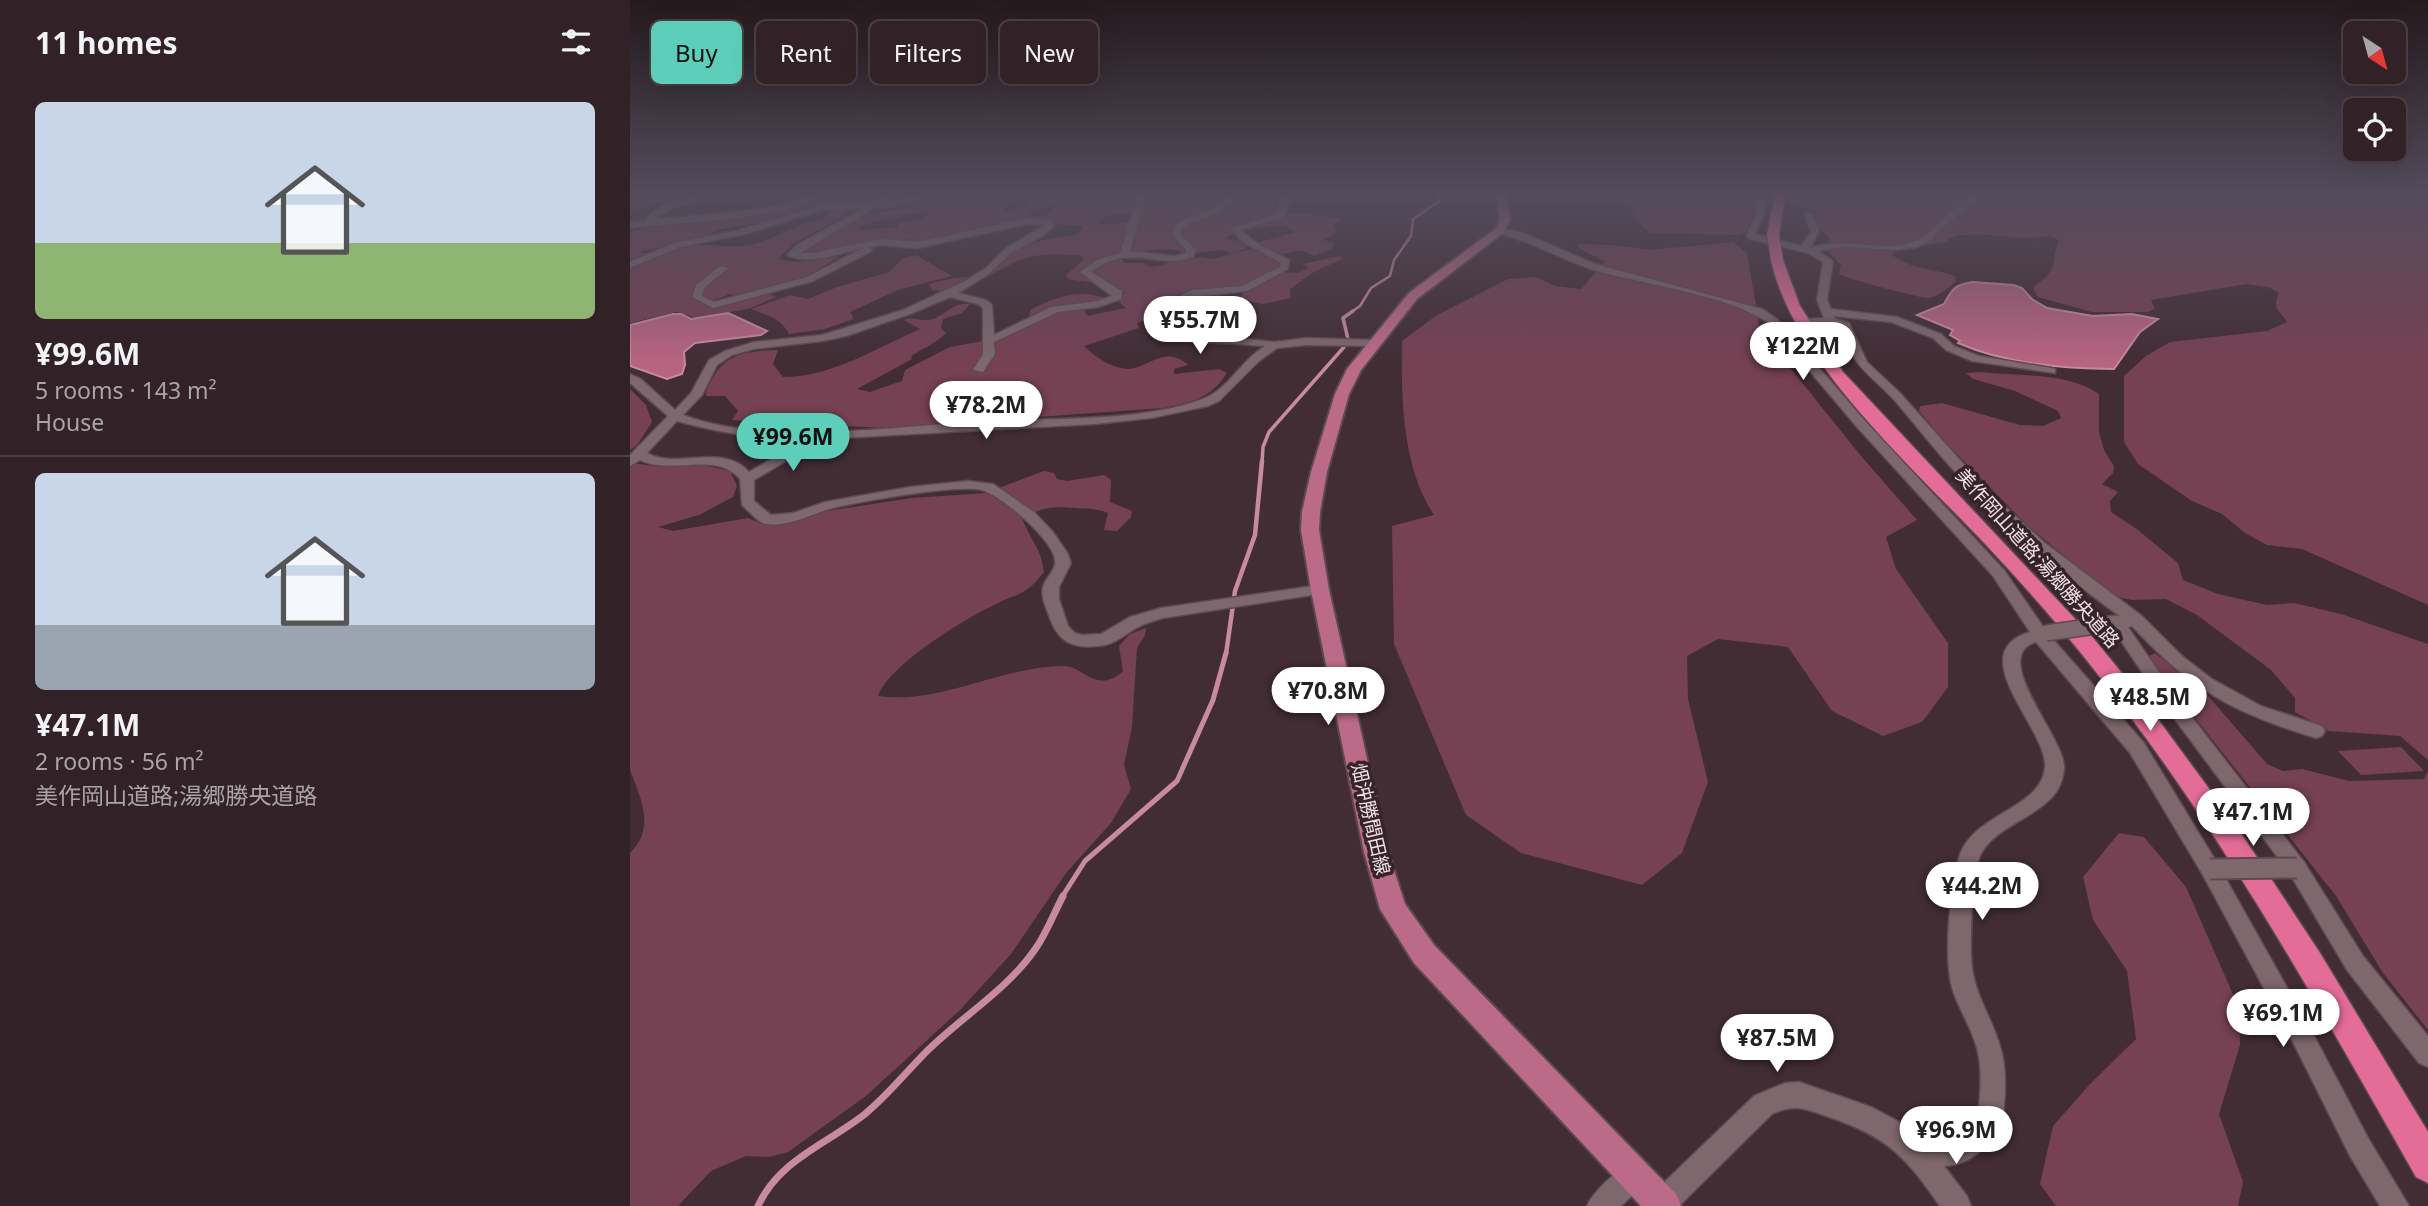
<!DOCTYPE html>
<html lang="en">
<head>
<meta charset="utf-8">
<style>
  body { margin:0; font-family:"Noto Sans","Noto Sans JP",sans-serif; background:#3d2f33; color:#f1f3f6; height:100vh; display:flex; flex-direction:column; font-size:26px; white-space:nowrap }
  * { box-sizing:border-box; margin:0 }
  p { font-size:23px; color:#a8a4a7 }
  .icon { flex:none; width:38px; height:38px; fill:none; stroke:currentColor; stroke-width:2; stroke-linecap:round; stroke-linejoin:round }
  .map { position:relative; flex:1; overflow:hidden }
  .drawer { display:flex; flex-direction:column; background:#322227; width:630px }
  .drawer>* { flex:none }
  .top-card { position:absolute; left:21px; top:21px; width:665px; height:63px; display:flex; gap:14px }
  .needle { width:46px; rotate:144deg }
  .fabs { position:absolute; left:1713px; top:21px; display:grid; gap:14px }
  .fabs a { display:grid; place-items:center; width:63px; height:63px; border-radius:10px; background:#322227; box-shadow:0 7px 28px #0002,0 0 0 2px #4d3f44; font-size:35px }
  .price { position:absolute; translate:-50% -60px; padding:0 16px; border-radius:24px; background:#fff; color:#222; font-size:23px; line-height:46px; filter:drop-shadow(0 2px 4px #0008) }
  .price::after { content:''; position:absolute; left:50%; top:42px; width:21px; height:16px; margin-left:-10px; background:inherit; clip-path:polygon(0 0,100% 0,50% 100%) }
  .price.selected { background:#5dceb9; color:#111 }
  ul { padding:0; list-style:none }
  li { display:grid; align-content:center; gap:14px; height:371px; padding:0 35px }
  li+li { border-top:2px solid #4d3f44 }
  li span { display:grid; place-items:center; height:217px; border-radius:10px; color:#555 }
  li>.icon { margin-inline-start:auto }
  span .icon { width:126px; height:126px; fill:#fffc; stroke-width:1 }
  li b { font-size:30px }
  h2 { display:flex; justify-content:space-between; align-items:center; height:84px; padding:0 35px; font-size:30px }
  .pill { padding:0 24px; border-radius:10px; background:#322227; box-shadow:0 7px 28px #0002,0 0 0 2px #4d3f44; font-size:24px; line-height:63px }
  .pill.selected { background:#5dceb9; color:#111 }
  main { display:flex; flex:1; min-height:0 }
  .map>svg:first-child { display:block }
  .green { fill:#754153; fill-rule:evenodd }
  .water { fill:#b76481; stroke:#c88a9f; stroke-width:2 }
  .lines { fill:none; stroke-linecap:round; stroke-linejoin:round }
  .stream-far4 { stroke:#c88a9f; stroke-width:2.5 }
  .stream-far3 { stroke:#c88a9f; stroke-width:3.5 }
  .stream-far2 { stroke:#c88a9f; stroke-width:4.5 }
  .stream-far1 { stroke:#c88a9f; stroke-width:5 }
  .stream { stroke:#c88a9f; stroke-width:7 }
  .minor-casing { stroke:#5c4a50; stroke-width:3 }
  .major-casing { stroke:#5c4a50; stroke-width:4 }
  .highway-casing { stroke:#5c4a50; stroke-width:3 }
  .minor { fill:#7e676d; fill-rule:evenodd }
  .major { fill:#bb6b87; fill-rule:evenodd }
  .highway { fill:#e46d98; fill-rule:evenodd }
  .minor-bridge-far1-casing { stroke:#5c4a50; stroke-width:18; stroke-linecap:butt }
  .minor-bridge-casing { stroke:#5c4a50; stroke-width:23; stroke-linecap:butt }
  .highway-bridge-casing { stroke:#5c4a50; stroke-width:14; stroke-linecap:butt }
  .minor-bridge-far1 { stroke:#7e676d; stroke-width:15 }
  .minor-bridge { stroke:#7e676d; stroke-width:19 }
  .highway-bridge { stroke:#e46d98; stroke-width:12 }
  .labels { text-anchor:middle; stroke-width:7; stroke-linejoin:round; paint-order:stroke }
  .street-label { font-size:19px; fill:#efe1e5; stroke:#37232a }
</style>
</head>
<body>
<main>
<section class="drawer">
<h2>11 homes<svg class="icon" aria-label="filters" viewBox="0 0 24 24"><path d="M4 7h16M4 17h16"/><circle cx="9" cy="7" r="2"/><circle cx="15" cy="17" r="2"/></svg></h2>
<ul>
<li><span style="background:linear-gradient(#c9d6e8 65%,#8fb573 0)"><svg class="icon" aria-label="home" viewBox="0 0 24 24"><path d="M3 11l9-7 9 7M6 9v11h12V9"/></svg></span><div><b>¥99.6M</b><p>5 rooms · 143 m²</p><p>House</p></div></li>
<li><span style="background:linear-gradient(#c9d6e8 70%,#9aa5b1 0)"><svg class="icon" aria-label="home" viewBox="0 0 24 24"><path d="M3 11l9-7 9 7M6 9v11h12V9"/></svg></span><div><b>¥47.1M</b><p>2 rooms · 56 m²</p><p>美作岡山道路;湯郷勝央道路</p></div></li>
</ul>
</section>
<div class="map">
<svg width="1798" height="1206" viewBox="0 0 1798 1206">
  <rect width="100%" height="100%" fill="#422d34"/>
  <!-- green -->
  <path class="green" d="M 0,194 L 68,194 L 0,211 Z
    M 333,194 L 379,196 L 381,202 L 373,211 L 378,212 L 399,205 L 395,198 L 437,194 L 431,199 L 445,199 L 398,211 L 398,215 L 407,217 L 417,214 L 426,206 L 471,194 L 507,194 L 502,213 L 474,216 L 469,223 L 473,225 L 509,221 L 508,212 L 516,194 L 659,194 L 638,201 L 645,203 L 650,213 L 601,229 L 603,234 L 594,239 L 611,241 L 617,248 L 601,254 L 593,250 L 556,254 C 545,245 507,252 491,253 L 490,258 L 494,263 L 513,263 L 520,267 L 534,265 L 540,261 L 571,257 L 584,259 L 630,246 L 630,242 L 665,232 L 654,226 L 613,229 L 657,214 L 670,213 L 714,219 L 704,224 L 707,232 L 694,240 L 704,243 L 702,248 L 684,256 C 670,246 659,253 644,257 L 651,264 L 649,269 L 651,272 L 668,273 L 678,268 L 673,264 L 709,256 L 714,258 L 682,273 L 660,289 L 661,298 L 633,304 L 608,299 L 613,294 C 600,287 590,293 577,299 L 580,308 C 570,313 561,308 552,312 C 537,318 522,317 507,323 L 509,328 L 454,346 C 465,357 483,369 499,369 C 516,369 535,344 558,365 L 544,369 L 544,374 L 589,369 L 597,373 C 581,399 561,402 533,408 L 252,428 L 102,420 L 108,411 L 95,396 L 76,396 C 76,388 80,383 84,376 C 97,352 123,351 148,350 L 143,364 L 153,377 C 202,377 246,348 290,329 L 274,320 C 283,316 289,321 298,320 C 314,318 322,301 340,304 L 332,313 L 313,319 L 311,328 L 316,333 C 305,344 294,348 281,356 L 282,359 L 227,389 L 240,392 L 272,381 L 275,370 L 320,347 L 380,336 L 398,326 L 400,310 C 425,297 450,288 477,299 L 454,310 L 457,316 L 496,308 L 487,300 L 495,293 C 471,279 463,284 438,279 L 436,275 L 454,259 L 450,255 C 434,255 416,253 400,257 C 367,265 341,296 302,290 L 299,284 L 324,278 L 352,276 L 370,265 L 379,253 L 389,248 L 413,240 L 448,234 L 453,226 L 424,224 L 405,218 L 369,223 L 301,240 L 249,239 L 185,254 L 171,254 L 188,241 L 239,214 L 274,208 L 285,201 L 317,203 L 329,200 ZM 296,212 L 300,214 L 292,219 L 269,223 L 267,227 L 230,230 L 228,227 L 272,214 Z
    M 948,194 L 1127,194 L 1126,210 L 1116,232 L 1110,235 L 1020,233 L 1001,214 L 1006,210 L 993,202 Z
    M 1163,194 L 1798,194 L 1798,605 L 1672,549 L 1637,545 L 1615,533 L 1592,514 L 1562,501 L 1508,464 L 1494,442 L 1494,376 L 1516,356 L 1540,342 L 1637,331 L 1657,322 C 1649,309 1642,310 1649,293 L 1639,287 L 1616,284 L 1521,300 L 1525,309 L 1518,312 L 1462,312 L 1408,297 L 1403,287 C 1431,267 1419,267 1429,240 L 1421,236 L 1393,238 L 1348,234 L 1325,236 L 1315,242 L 1265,251 L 1262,255 C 1282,270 1303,268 1325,276 L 1326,281 C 1319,287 1308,297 1299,298 C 1293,299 1214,278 1209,274 L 1211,265 L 1195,249 L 1196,243 L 1200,239 L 1186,224 L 1187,211 L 1162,205 L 1160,199 Z
    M 189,199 L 197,201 L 194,206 L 150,219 L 87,230 L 75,237 L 7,252 C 30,256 39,249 60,246 C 80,243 100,249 120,245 C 145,239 167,224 192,219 L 200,212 L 217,210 L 216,215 L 166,242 L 149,258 C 167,267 189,256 209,257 L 164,283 L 114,297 L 100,294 L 72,305 L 91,306 L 138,293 L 146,297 L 118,309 L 76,316 L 64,317 L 46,312 L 0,323 L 0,232 L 9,230 L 18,224 Z
    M 1103,242 L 1117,253 L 1129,324 L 1127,336 L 1149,354 L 1231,456 L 1287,520 L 1256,537 L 1266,569 L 1318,643 L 1318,687 L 1292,722 L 1253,736 L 1202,711 L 1158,647 L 1088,639 L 1057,656 L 1058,699 L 1078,782 L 1052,853 L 1012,885 L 891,853 L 836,815 L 764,644 L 762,526 L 804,515 C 772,467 771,397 772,341 L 807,315 L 878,279 L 906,277 L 925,286 L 951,289 L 975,262 L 949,248 L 947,244 L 984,245 L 1019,250 Z
    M 286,255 L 322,276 L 268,290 L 220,312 L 224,319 L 195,329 L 159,334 C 151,318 137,315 121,309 L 160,295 L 178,299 L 207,287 L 259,272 L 274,258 Z
    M 1350,372 C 1389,377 1436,371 1469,394 L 1469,432 L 1474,450 L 1484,466 L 1483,473 L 1472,484 L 1488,492 L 1480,501 L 1481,512 L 1508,530 L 1548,563 L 1553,580 L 1588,594 L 1637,605 L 1664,603 L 1711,614 L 1798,644 L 1798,760 L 1770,736 L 1699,731 L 1665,712 L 1665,698 L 1641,670 L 1567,615 L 1536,599 L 1502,600 L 1483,596 L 1398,526 L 1315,442 L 1289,411 L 1290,406 L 1312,403 L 1390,425 L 1413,426 L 1431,418 L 1428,411 L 1385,391 L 1343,379 L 1336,373 Z
    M 0,389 L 16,405 L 22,422 L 7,445 L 0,450 Z
    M 0,463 L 34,467 L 73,465 L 100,471 L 107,486 L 103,497 L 69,515 L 28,527 L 43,531 L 118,518 L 132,524 L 156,523 L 197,511 L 282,498 L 356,493 L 414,471 L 424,473 L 427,479 L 437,481 L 474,475 L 481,480 L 480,502 L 502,511 L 501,517 L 487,531 L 474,530 L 478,513 C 466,508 458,509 445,508 C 421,506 415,507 392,518 C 400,540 411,547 414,572 C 395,596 391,592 366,604 C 334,619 259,665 248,696 C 310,705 371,666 434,666 C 453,666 467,695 493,671 L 489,646 L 500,634 L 516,628 L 515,635 L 507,648 L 502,727 L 494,765 L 501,789 L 481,823 L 436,873 L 381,954 L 330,1010 L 236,1096 L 158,1152 L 139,1157 L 116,1156 L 81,1171 L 48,1206 L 0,1206 L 0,853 C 26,827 11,800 0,770 Z
    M 1525,653 L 1573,690 L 1637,764 L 1653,771 L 1672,769 L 1719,781 L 1794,779 L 1798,771 L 1798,1030 L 1753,973 L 1706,896 L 1517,657 Z
    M 1771,747 L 1794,771 L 1731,775 L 1708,751 Z
    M 1489,833 L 1514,837 L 1556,887 L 1609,1008 L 1610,1045 L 1589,1114 L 1613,1182 L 1608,1206 L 1426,1206 L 1410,1184 L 1423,1126 L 1460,1084 L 1506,1039 L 1497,971 L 1463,920 L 1453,877 Z"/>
  <!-- water -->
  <path class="water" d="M 1342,282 L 1384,285 L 1392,288 L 1402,299 L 1417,308 L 1463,316 L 1502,314 L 1528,319 L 1510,332 L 1484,369 C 1432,369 1376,364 1328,343 L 1330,341 L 1320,335 L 1323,330 L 1287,315 L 1314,304 C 1322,289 1324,285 1342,282 Z
    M 98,313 L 137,331 L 131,335 L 65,343 L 54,352 L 55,365 L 52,374 L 37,379 L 0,366 L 0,325 L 43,314 L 51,314 L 61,319 Z"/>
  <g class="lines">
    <!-- stream-far4 -->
    <path class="stream-far4" d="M 720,313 L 730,306 L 741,288 L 760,276 L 764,260 L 781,236 L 783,219 L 808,202 L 810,199 L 807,194"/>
    <!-- stream-far3 -->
    <path class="stream-far3" d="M 632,463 L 633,447 L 639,432 L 714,347 L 718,339 L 713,318 L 723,311"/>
    <!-- stream-far2 -->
    <path class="stream-far2" d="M 596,654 L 605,591 L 625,535 L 632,461"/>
    <!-- stream-far1 -->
    <path class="stream-far1" d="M 432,897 L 455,861 L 547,781 L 583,700 L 596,653"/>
    <!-- stream -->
    <path class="stream" d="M 128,1206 C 149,1160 197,1144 235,1114 C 258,1095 277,1071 298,1050 C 334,1015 378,989 406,948 C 417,932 424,913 433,896"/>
    <!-- minor casing -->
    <g class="minor-casing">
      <path id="minor" d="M 6,194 L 19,194 L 0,201 L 0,196 Z
        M 75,194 L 89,194 L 42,208 L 25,219 C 63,216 102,213 141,207 C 158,204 177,194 194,194 C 160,220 46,222 0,228 L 0,222 L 16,220 C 29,201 54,199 75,194 Z
        M 258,194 L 268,194 L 255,203 L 293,194 L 307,194 L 259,207 L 245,208 L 170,253 L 182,253 L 251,239 L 288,242 L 397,218 L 421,220 L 424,226 L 413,236 L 382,252 L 359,274 L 328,293 L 356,300 L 362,305 L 364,335 L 421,307 L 468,301 L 482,296 L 450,272 L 467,260 L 490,253 L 508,194 L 516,194 L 500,251 L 545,256 L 556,253 L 556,250 L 543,236 L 544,226 C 555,217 569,216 580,209 C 591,202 595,194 610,194 C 603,200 595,206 588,212 C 578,220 562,220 551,229 L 551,235 L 566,250 L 563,257 C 528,271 502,241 461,272 L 492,291 L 491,299 L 468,307 L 428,312 L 364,342 L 365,354 L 353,372 L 343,370 L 353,354 L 353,308 L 348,304 L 320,297 L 280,314 L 216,336 L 192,341 L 124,349 L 102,355 L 87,365 L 72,395 L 53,415 C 137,447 265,426 354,421 C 420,418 508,422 570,400 C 598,391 610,361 635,346 L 557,341 L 547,337 L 545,331 L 556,318 L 548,297 L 562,290 L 612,286 L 651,266 L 651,263 L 613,242 L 601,229 L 648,213 L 650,200 L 658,194 L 668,194 L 658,201 L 658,211 L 654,217 L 611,230 L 625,242 L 659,260 L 658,269 L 617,291 L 559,298 L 566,318 L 556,333 L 645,342 L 677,338 L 743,340 L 748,343 L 743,346 L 677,345 L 647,348 L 629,361 L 589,401 L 578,406 L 521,418 L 465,424 L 193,439 L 124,480 L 124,501 L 141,515 L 163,513 L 195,502 L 280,487 L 338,481 L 363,484 L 404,512 L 423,532 L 438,554 L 441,563 L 429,587 L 429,599 L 438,626 L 445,633 L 452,635 L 471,634 L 500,617 L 531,608 L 690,585 L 695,587 L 698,590 L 695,593 L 533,618 C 526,620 519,622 512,625 C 500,630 489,642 475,645 C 444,650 428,644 418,613 C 415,605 411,596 413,587 C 415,579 424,572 425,564 C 429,543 370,495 352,490 C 326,484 228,502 199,509 C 179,515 159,527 137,524 C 128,523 119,511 112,505 L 110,479 C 86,450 41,476 10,460 L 0,466 L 0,455 L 38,416 L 0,383 L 0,374 L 11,379 L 45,410 L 61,393 L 79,360 L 95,351 L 124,342 L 192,335 L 273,310 L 335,281 L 356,268 L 376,248 L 415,225 L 397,224 L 288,248 L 251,245 L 238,247 L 242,250 L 240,252 L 183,281 L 83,308 L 62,297 L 66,285 L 90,266 L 98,268 L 74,288 L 72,296 L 84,302 L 177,277 L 233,248 C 212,253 177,266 157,255 L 167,245 L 232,209 L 193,210 L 115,234 L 50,247 L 0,268 L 0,262 L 44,243 L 110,230 L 192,205 L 241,203 ZM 47,421 C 89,433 132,439 175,439 L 119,472 C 92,442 48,470 17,453 Z
        M 1127,194 L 1135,194 L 1134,215 L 1125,234 L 1171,246 L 1181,232 L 1174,214 L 1181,212 L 1189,232 L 1180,248 C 1217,236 1254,253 1283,242 C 1308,233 1325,194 1354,194 L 1313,227 L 1301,240 L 1287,247 L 1267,250 L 1214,247 L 1188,251 L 1203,261 L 1197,300 L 1201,309 L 1267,317 L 1311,334 L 1324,346 L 1349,356 L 1421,368 L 1425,369 L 1425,373 L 1342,361 L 1316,350 L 1303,338 L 1261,322 L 1204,316 L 1205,319 L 1219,323 L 1237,362 L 1270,393 L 1356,489 L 1415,543 L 1512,616 L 1552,656 L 1582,679 L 1631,706 L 1692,726 L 1695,731 L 1692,736 L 1686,738 C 1604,713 1561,690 1502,626 L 1498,627 L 1544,694 L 1674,862 L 1733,956 L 1798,1036 L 1798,1067 L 1789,1063 L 1717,970 L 1660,874 L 1532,702 L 1479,623 L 1481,619 L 1491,617 C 1428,572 1370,522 1319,465 C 1301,445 1284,423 1267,403 C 1239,372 1225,371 1210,327 L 1173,323 L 1173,319 L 1194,318 L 1187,300 L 1193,262 L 1178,253 L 1120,239 L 1117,236 L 1126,215 Z
        M 869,228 L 893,233 L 965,264 L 1132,309 L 1147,319 L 1235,421 L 1374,570 L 1414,628 L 1422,629 L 1424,633 L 1421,637 L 1514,743 L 1587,863 L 1682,1032 L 1738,1138 L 1779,1206 L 1750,1206 L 1720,1156 L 1666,1048 L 1573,875 L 1500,753 L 1406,642 C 1358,656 1435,738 1434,767 C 1433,814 1372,818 1352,852 C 1341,870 1341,929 1341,952 C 1341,990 1358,1009 1369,1043 C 1376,1063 1376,1084 1374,1106 C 1373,1127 1373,1133 1356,1147 C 1342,1158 1333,1165 1314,1166 L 1337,1196 L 1341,1206 L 1310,1206 C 1275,1156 1258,1137 1199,1117 C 1175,1109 1166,1103 1142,1114 L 1049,1206 L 1019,1206 L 1022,1194 L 1124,1096 L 1155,1083 L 1169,1082 L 1241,1107 L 1275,1125 L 1294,1141 L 1324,1139 L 1348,1120 C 1350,1094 1354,1067 1345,1042 C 1338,1020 1323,1000 1320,978 C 1315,945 1320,894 1328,861 C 1339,813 1410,811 1415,768 C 1419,730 1330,653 1400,632 L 1363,576 L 1227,427 L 1139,323 C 1096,294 1013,285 961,269 C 928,258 900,240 866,233 L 866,229 Z
        M 1005,1162 L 1014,1166 L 1018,1175 L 1014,1184 L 991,1206 L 957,1206 C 965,1189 988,1169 1005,1162 Z"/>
    </g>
    <!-- major casing -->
    <g class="major-casing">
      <path id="major" d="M 866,194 L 876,194 L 880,220 L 873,233 L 787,299 L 731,370 L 719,394 L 697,472 L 690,512 L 689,530 L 699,590 L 758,852 L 775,904 L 804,945 L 1046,1194 L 1051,1206 L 1011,1206 L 784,963 L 750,909 L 734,852 L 681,590 L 671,530 L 672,512 L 681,472 L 705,394 L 717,369 L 779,293 L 865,229 L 870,220 Z"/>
    </g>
    <!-- highway casing -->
    <g class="highway-casing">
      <path id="highway" d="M 1145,194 L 1155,194 L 1149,235 L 1143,239 L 1137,235 Z
        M 1147,256 L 1153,260 L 1170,306 L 1213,372 L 1464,639 L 1513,699 L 1605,824 L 1690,953 L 1798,1132 L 1798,1183 L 1786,1177 C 1696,1018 1606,857 1496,711 C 1453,653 1406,598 1357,546 C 1285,469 1164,364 1141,260 Z"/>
    </g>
    <!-- minor -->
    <use href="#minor" class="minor"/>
    <!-- major -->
    <use href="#major" class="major"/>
    <!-- highway -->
    <use href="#highway" class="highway"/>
    <!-- minor-bridge-far1 casing -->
    <g class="minor-bridge-far1-casing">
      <path id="minor-bridge-far1" d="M 1416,633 L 1487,623"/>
    </g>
    <!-- minor-bridge casing -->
    <g class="minor-bridge-casing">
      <path id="minor-bridge" d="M 1580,869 L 1667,868"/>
    </g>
    <!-- highway-bridge casing -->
    <g class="highway-bridge-casing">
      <path id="highway-bridge" d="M 1143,235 L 1147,260"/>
    </g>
    <!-- minor-bridge-far1 -->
    <use href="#minor-bridge-far1" class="minor-bridge-far1"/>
    <!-- minor-bridge -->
    <use href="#minor-bridge" class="minor-bridge"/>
    <!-- highway-bridge -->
    <use href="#highway-bridge" class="highway-bridge"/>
  </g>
  <!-- sky -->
  <linearGradient id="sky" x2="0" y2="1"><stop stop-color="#24191d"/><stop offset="0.53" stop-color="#544c5c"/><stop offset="1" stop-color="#544c5c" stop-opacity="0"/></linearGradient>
  <rect width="1798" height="363" fill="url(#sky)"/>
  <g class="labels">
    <!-- street labels -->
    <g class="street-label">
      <text transform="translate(1408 558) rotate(48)" y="7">美作岡山道路;湯郷勝央道路</text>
      <text transform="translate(741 819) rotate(77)" y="7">畑沖勝間田線</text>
    </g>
  </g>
</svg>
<div class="fabs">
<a><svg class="needle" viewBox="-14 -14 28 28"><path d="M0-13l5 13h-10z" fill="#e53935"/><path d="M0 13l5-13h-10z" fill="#a8a4a7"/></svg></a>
<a><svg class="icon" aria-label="locate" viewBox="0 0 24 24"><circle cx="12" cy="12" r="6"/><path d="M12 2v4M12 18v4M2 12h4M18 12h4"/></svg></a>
</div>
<b class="price" style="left:570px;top:356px">¥55.7M</b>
<b class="price" style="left:1173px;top:382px">¥122M</b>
<b class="price" style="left:356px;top:441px">¥78.2M</b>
<b class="price selected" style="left:163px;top:473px">¥99.6M</b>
<b class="price" style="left:698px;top:727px">¥70.8M</b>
<b class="price" style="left:1520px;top:733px">¥48.5M</b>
<b class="price" style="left:1623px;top:848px">¥47.1M</b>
<b class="price" style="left:1352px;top:922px">¥44.2M</b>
<b class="price" style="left:1653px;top:1049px">¥69.1M</b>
<b class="price" style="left:1147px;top:1074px">¥87.5M</b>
<b class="price" style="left:1326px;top:1166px">¥96.9M</b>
<div class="top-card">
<a class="pill selected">Buy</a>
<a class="pill">Rent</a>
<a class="pill">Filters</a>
<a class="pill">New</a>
</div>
</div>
</main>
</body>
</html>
